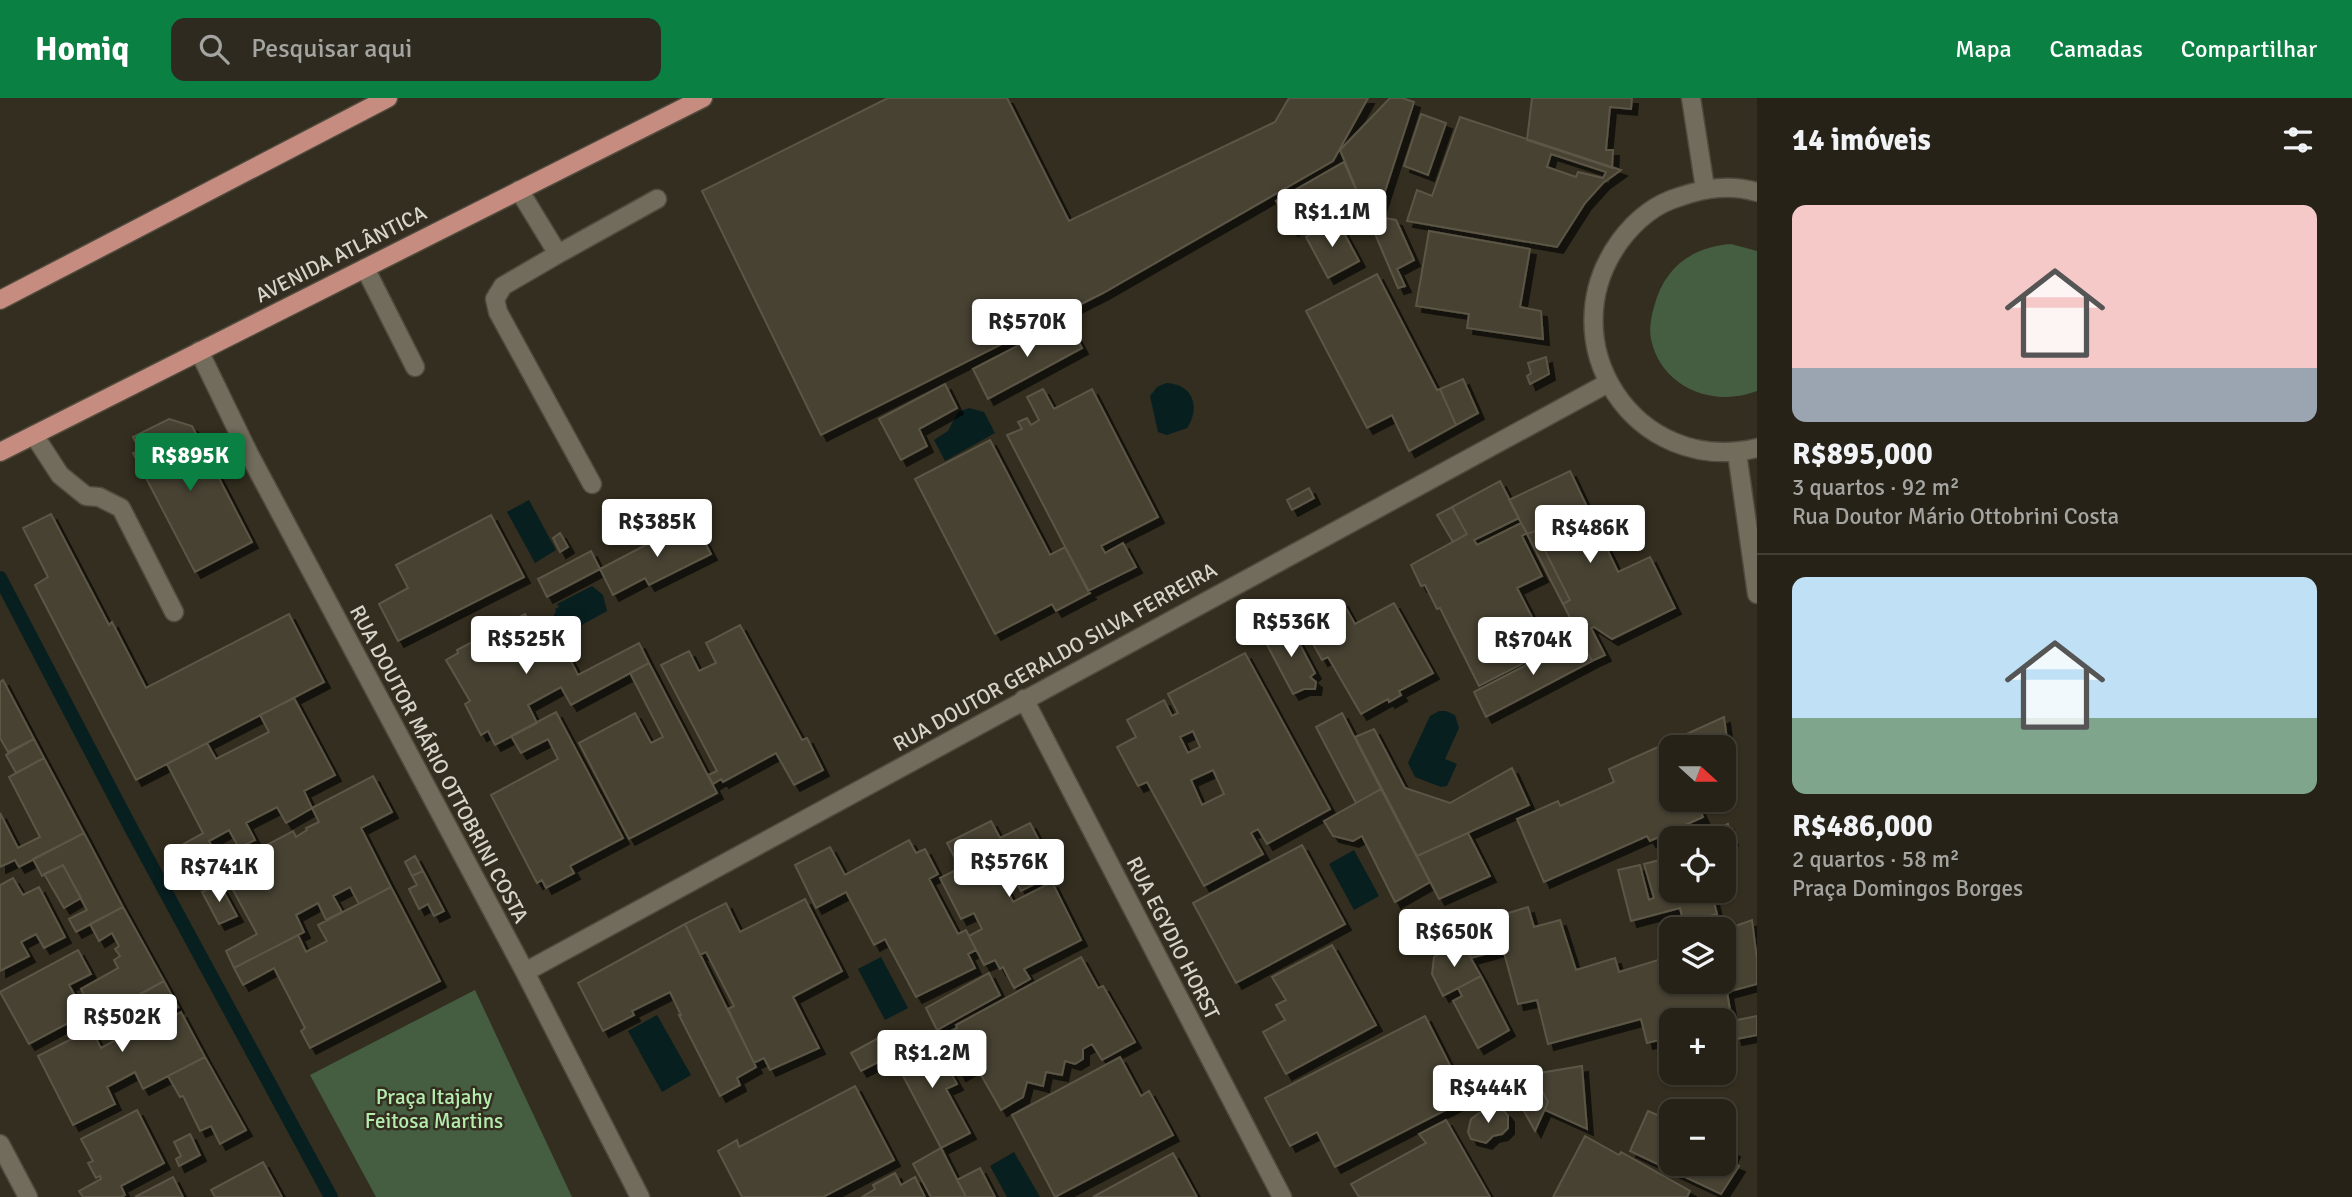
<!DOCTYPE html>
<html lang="pt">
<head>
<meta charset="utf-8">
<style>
  body { margin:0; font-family:Signika,sans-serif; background:#2e2a20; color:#f1f3f6; height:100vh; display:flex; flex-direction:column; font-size:26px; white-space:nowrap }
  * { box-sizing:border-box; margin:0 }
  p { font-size:23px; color:#a4a4a1 }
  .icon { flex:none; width:38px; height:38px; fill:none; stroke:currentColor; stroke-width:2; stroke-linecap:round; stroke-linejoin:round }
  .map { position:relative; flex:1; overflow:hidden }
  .sheet { display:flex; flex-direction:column; background:#262217; width:595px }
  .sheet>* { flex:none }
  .needle { width:46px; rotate:111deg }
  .controls { position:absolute; left:1659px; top:637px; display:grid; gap:14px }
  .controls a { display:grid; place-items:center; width:77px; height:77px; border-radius:14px; background:#262217; box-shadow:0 2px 5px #0004,0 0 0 2px #423f36; font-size:35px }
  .price { position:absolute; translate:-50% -60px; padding:0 16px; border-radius:7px; background:#fff; color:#222; font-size:23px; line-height:46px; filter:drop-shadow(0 2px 4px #0008) }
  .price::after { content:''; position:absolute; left:50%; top:42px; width:21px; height:16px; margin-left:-10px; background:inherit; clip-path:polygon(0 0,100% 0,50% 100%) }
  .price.on { background:#0b8043; color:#fff }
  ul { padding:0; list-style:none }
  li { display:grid; align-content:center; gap:14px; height:371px; padding:0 35px }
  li+li { border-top:2px solid #423f36 }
  li span { display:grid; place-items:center; height:217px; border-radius:14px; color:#555 }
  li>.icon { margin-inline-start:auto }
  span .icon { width:126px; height:126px; fill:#fffc; stroke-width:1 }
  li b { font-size:30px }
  h2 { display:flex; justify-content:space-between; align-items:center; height:84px; padding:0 35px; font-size:30px }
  header { display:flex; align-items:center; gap:42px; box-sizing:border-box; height:98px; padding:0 35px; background:#0b8043; color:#fff }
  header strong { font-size:33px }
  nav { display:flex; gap:38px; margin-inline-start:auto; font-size:24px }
  .search { width:490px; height:63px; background:#2e2a20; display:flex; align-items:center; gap:18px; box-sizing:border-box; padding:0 24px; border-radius:14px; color:#a4a4a1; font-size:26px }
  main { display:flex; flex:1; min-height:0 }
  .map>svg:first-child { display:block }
  .green { fill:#455e42 }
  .water { fill:#081f20 }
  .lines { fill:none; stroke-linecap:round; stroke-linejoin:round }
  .stream { stroke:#081f20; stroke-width:14 }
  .building { fill:#474233; stroke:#5c5646; stroke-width:2; fill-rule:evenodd; filter:url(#shadow) }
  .service-casing { stroke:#504b3e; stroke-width:21 }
  .minor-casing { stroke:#504b3e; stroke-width:21 }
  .primary-casing { stroke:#504b3e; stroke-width:21 }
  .service { stroke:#726c5c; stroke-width:18 }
  .minor { stroke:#726c5c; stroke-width:18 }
  .primary { stroke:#c58c7f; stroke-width:18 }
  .labels { text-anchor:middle; stroke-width:5; stroke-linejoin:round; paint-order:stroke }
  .street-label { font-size:21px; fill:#d7d4ca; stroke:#332e1f }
  .park-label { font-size:21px; fill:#b5edaf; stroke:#332e1f }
</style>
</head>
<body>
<header>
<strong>Homiq</strong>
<div class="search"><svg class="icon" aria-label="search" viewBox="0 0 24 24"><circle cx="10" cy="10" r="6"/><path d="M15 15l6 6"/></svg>Pesquisar aqui</div>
<nav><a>Mapa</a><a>Camadas</a><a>Compartilhar</a></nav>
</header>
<main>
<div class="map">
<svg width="1757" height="1099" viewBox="0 0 1757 1099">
  <defs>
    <filter id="shadow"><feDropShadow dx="6" dy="6" stdDeviation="0" flood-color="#0009"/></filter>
  </defs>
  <rect width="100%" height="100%" fill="#332e1f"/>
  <!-- green -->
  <path class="green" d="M 1731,146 L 1757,153 L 1757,293 C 1714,310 1661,290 1651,241 C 1649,231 1651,219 1654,209 C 1664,170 1691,149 1731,146 Z
    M 475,892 L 572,1099 L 376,1099 L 310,977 Z"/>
  <!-- water -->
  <path class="water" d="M 1166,285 C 1193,286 1201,309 1187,330 L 1167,337 L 1158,334 L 1150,298 L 1157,289 Z
    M 969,310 L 984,314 L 995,335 L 945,363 L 934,342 L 948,333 L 958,314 Z
    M 529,402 L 556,452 L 535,465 L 507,414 Z
    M 592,488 L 603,497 L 607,513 L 571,533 L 568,528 L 564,530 L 562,528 L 555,529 L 551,521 L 556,514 L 555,511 L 559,509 L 557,506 Z
    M 1439,613 L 1446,613 L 1455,617 L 1459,630 L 1445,661 L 1457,666 L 1447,688 L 1441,689 L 1415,679 L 1408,665 L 1430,618 Z
    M 1354,752 L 1379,798 L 1354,812 L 1329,766 Z
    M 881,859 L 908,910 L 885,922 L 858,871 Z
    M 657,917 L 691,977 L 662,994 L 628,933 Z
    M 1014,1054 L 1040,1099 L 1007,1099 L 990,1068 Z"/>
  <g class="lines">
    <!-- stream -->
    <path class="stream" d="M 0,480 L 131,730 L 331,1099"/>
  </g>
  <!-- building -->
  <path class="building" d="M 888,0 L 1007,0 L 1069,123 L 1275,24 L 1289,0 L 1368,0 L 1333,63 L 1103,195 L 821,337 L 702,93 Z
    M 1390,0 L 1402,0 L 1414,4 L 1377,118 L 1367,117 L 1340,52 Z
    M 1532,0 L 1632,0 L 1631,11 L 1610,9 L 1606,52 L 1613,52 L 1612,70 L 1527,42 Z
    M 1421,16 L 1446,25 L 1428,77 L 1404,68 Z
    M 1460,19 L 1621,72 L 1603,85 L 1585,105 L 1557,149 L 1407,123 L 1417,92 L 1432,98 ZM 1551,56 L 1606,74 L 1603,80 L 1578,74 L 1576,79 L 1547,69 Z
    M 1344,64 L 1371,126 L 1321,115 L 1292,132 L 1276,103 Z
    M 1367,117 L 1396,122 L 1414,162 L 1397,171 L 1405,188 L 1398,190 Z
    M 1337,122 L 1359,163 L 1328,180 L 1306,139 Z
    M 1429,133 L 1530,151 L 1520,209 L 1541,213 L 1543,241 L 1467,230 L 1469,216 L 1416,208 Z
    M 1377,176 L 1437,292 L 1440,291 L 1456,327 L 1409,353 L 1392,317 L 1367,330 L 1306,213 Z
    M 1067,222 L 1082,250 L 988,301 L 973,271 Z
    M 1546,259 L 1549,276 L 1530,286 L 1527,278 L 1531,275 L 1528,265 Z
    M 1463,281 L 1478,315 L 1456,327 L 1440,291 Z
    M 945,286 L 957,310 L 919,331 L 927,348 L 901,362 L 879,321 Z
    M 1043,291 L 1054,311 L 1092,291 L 1158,419 L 1101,448 L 1105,455 L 1123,445 L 1136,469 L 1088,493 L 1007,337 L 1022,331 L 1018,324 L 1027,320 L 1031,327 L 1039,322 L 1027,299 Z
    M 169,321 L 192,328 L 252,444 L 195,474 L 133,355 L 140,353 L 133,339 Z
    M 990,342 L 1050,457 L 1065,449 L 1090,495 L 1056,513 L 1052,506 L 995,536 L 915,381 Z
    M 1570,373 L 1618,474 L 1650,459 L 1675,510 L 1612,541 L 1594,529 L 1591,530 L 1605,557 L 1592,563 L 1563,506 L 1570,502 L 1535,433 L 1527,436 L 1509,402 Z
    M 1500,383 L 1519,420 L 1474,442 L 1477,447 L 1521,425 L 1527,435 L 1522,438 L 1542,478 L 1517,490 L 1549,552 L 1479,588 L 1440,510 L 1437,511 L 1425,487 L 1421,488 L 1411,467 L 1467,436 L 1452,409 Z
    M 1309,390 L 1314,400 L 1292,412 L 1287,402 Z
    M 1452,409 L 1467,436 L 1453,444 L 1437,417 Z
    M 51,416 L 109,527 L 112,524 L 146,590 L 289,516 L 324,584 L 136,682 L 35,487 L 48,479 L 23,430 Z
    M 491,417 L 524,479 L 398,543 L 379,506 L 408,490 L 396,467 Z
    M 693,422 L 711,456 L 649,487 L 645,480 L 613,497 L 600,471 Z
    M 1535,433 L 1570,502 L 1563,506 L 1527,436 Z
    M 560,435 L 568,449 L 560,454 L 553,440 Z
    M 591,453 L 600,471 L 547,499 L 538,481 Z
    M 1342,503 L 1355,526 L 1394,505 L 1433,575 L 1399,593 L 1401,597 L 1389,604 L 1388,601 L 1361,616 L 1328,559 L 1322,562 L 1302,526 Z
    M 525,516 L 540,543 L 543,541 L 546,547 L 559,540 L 578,577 L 639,545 L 649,565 L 571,607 L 561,589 L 528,607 L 537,625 L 495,647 L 488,633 L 481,637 L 465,606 L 470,603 L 446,562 L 458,555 L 457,552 Z
    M 1289,526 L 1315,575 L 1310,579 L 1316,584 L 1315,591 L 1304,591 L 1293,596 L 1263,539 Z
    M 740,527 L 802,642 L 807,640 L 823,672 L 794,687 L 776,655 L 723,684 L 721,681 L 713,686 L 708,677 L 717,673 L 661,567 L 689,553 L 699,573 L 716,565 L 706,545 Z
    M 1580,539 L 1592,563 L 1486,619 L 1474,594 Z
    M 1245,555 L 1330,711 L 1267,746 L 1258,731 L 1251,735 L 1263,756 L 1204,788 L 1147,684 L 1138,688 L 1117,649 L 1136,639 L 1127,622 L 1164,602 L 1172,618 L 1178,615 L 1168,596 ZM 1193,633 L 1200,649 L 1188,655 L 1180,639 ZM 1213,672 L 1224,696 L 1202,707 L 1191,682 Z
    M 649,565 L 717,695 L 629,741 L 579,645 L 635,615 L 651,645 L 663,639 L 630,575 Z
    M 3,582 L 34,641 L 8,654 L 0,640 L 0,584 Z
    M 294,600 L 335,677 L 304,693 L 312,710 L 295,720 L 286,725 L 277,709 L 246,725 L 255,742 L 239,750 L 229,732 L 209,743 L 218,761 L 186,778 L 173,752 L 203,735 L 167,666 L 207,645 L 216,661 L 269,634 L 260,617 Z
    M 556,614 L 623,740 L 570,768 L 574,775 L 546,790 L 542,782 L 537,785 L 491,697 L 558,661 L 548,641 L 521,655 L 511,638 Z
    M 1342,615 L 1381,691 L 1356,705 L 1316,629 Z
    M 1724,619 L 1728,649 L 1724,651 L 1724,649 L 1672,649 L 1669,644 Z
    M 1374,631 L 1405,690 L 1450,705 L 1512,670 L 1529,707 L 1417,758 L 1355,639 Z
    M 34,641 L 44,660 L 16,675 L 6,657 Z
    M 1669,644 L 1672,649 L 1671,702 L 1695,702 L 1703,719 L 1650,743 L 1647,738 L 1544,784 L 1517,721 L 1558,703 L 1560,708 L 1614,684 L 1609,671 Z
    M 44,660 L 84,735 L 19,769 L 15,762 L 0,769 L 0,715 L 18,750 L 40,739 L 9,679 Z
    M 373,678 L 392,714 L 361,730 L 391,789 L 359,806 L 350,789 L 333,798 L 342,814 L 326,822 L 318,805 L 296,817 L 304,834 L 234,870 L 226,853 L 257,836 L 221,770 L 243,759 L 246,766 L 263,757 L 259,751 L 293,733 L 296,739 L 307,732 L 306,730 L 319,724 L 312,710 Z
    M 1381,691 L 1430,784 L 1395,804 L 1362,738 L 1353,743 L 1333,738 L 1324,723 Z
    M 991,723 L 1000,740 L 1030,725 L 1056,775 L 1021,793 L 1010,772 L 1000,778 L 1013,804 L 1052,784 L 1081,842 L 1024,871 L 1030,881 L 1014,890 L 1003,869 L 1000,871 L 995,862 L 984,867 L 969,838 L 982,831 L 974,815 L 961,821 L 940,780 L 960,770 L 947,745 Z
    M 1728,726 L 1732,742 L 1724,744 L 1724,740 L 1695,740 Z
    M 84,735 L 123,809 L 76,834 L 69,821 L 87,812 L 63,767 L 42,778 L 33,761 Z
    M 1468,735 L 1490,778 L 1439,801 L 1417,758 Z
    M 909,742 L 916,755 L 925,751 L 938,776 L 929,781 L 958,836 L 966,832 L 976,852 L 968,856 L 975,870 L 916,899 L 885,841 L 874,847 L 846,794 L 816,810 L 795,767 L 830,749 L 845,777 Z
    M 1302,747 L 1345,826 L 1236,885 L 1193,805 Z
    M 415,758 L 423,773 L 412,778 L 405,764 Z
    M 1671,759 L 1671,793 L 1711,793 L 1717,816 L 1695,822 L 1698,831 L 1685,831 L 1680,810 L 1631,823 L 1618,772 L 1640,767 L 1649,802 L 1654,800 L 1644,766 Z
    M 63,767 L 81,800 L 64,810 L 44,776 Z
    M 423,773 L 444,813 L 434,818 L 428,806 L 419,811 L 409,791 L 417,787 L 412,778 Z
    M 13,780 L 23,797 L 39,789 L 65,839 L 44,850 L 36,836 L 21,844 L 29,858 L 0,873 L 0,787 Z
    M 219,785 L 237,818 L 219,826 L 202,794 Z
    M 391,789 L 440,883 L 310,950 L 301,933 L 305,930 L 274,870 L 243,887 L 234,870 L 298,837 L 306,854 L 327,843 L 318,827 Z
    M 805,801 L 842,873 L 793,899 L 819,950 L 770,972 L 764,960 L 754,965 L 728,911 L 734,908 L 706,854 L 700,857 L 685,826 L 726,805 L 740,834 Z
    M 123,809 L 164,883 L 96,920 L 81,891 L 118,870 L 114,862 L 120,858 L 115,851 L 119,848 L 112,835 L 99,843 L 90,826 Z
    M 1528,809 L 1534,829 L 1560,822 L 1576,872 L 1615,860 L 1619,874 L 1671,858 L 1671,884 L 1724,884 L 1724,832 L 1752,822 L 1757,862 L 1757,886 L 1727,894 L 1732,923 L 1724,925 L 1724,922 L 1671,922 L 1671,939 L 1647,945 L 1641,921 L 1548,946 L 1537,902 L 1518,906 L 1503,851 L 1471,860 L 1453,828 L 1470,822 L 1476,839 L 1506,828 L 1505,816 Z
    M 685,826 L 756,969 L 737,980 L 740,987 L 720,998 L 679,917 L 681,917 L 670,894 L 632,913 L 634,917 L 603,933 L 578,885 Z
    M 1461,843 L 1481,878 L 1443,898 L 1432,876 L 1434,859 Z
    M 1332,847 L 1376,927 L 1286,976 L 1263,934 L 1285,922 L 1276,907 L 1286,902 L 1272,879 Z
    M 78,852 L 91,876 L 69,887 L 85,916 L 29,946 L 0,894 Z
    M 1081,859 L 1098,890 L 1103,888 L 1135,944 L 1102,962 L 1092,946 L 1083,951 L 1083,961 L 1075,966 L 1065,963 L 1062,977 L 1046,974 L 1043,988 L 1027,984 L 1023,999 L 1001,1012 L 976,968 L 960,977 L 941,938 L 957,930 L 956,927 Z
    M 989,875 L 1000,897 L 937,932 L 926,910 Z
    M 1481,878 L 1509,932 L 1478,950 L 1453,903 L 1462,898 L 1458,890 Z
    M 164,883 L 178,909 L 153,923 L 155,928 L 181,914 L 205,959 L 143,991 L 135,974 L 107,989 L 115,1006 L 73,1027 L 38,958 L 91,931 L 101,950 L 116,942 L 102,917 Z
    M 1425,918 L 1467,1001 L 1335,1069 L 1317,1034 L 1290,1048 L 1265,1000 Z
    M 1757,918 L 1757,937 L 1736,941 L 1732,923 Z
    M 882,938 L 892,957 L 861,973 L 851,955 Z
    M 920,941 L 924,948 L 933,943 L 957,986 L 946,991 L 970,1035 L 941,1050 L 892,957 Z
    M 205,959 L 246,1032 L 220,1046 L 211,1028 L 200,1033 L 183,998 L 180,999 L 168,978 Z
    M 1120,959 L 1141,998 L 1149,993 L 1173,1037 L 1055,1099 L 1012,1017 Z
    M 1582,968 L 1587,1031 L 1545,1012 L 1548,1004 L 1533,976 Z
    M 1533,976 L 1548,1004 L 1535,1033 L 1510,988 Z
    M 855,988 L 894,1062 L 823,1099 L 742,1099 L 718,1053 L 737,1042 L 739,1049 Z
    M 1492,1009 L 1504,1013 L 1508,1018 L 1508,1030 L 1502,1036 L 1493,1038 L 1486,1045 L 1471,1041 L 1468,1034 L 1471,1021 L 1485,1011 Z
    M 137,1012 L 164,1065 L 121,1088 L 125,1097 L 121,1099 L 83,1099 L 79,1093 L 101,1081 L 100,1078 L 96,1080 L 88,1065 L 93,1063 L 81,1041 Z
    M 1648,1013 L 1671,1023 L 1671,1066 L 1724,1066 L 1724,1048 L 1734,1053 L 1729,1064 L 1739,1068 L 1721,1096 L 1630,1053 Z
    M 1446,1022 L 1490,1099 L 1359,1099 L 1351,1086 L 1426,1045 L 1419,1036 Z
    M 190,1036 L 200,1057 L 179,1068 L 176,1061 L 181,1058 L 174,1044 Z
    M 1585,1038 L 1619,1057 L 1621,1054 L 1690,1093 L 1687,1099 L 1553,1099 Z
    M 941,1050 L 966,1099 L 931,1099 L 913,1066 Z
    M 1173,1055 L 1197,1099 L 1093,1099 Z
    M 263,1064 L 282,1099 L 215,1099 L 211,1092 Z
    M 980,1070 L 995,1099 L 966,1099 L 957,1082 Z
    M 895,1075 L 901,1087 L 915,1079 L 925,1099 L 862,1099 L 875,1091 L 873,1087 Z
    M 173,1079 L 183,1099 L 135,1099 Z"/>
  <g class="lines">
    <!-- service casing -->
    <g class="service-casing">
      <path id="service" d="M 519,92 L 558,156 L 503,188 L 495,201 L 498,214 L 592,386
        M 558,156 L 657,101
        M 365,170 L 415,269
        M 34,337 L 60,377 L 86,398 L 99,399 L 121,410 L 174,514"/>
    </g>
    <!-- minor casing -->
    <g class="minor-casing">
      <path id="minor" d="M 1691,0 L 1705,90
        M 1757,94 C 1730,86 1705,90 1679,99 C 1655,106 1635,123 1620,143 C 1547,244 1635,379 1757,350
        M 199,253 L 249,356 L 525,874 L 640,1099
        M 1737,355 L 1757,496
        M 1024,601 L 1282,1099
        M 525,874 L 1608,285
        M 0,1046 L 28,1099"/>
    </g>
    <!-- primary casing -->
    <g class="primary-casing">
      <path id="primary" d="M 0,202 L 388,0
        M 0,354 L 703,0"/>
    </g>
    <!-- service -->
    <use href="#service" class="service"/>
    <!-- minor -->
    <use href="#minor" class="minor"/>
    <!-- primary -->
    <use href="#primary" class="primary"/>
  </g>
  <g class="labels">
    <!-- street labels -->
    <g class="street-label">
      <text transform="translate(341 156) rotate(-27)" y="7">AVENIDA ATLÂNTICA</text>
      <text transform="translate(1055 559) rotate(-29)" y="7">RUA DOUTOR GERALDO SILVA FERREIRA</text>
      <text transform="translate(439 666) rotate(62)" y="7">RUA DOUTOR MÁRIO OTTOBRINI COSTA</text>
      <text transform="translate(1173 840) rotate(63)" y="7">RUA EGYDIO HORST</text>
    </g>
    <!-- park labels -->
    <g class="park-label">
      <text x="434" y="1006">Praça Itajahy<tspan x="434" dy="24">Feitosa Martins</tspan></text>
    </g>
  </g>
</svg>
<div class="controls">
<a><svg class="needle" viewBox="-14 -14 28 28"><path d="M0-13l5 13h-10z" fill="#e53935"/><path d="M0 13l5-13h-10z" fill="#a4a4a1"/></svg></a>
<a><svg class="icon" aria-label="locate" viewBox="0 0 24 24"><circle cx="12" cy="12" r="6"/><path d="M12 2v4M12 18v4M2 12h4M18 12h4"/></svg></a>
<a><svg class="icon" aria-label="layers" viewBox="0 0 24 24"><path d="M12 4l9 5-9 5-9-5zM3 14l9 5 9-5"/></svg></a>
<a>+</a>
<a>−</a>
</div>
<b class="price" style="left:1332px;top:151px">R$1.1M</b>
<b class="price" style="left:1027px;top:261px">R$570K</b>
<b class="price on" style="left:190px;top:395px">R$895K</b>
<b class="price" style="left:657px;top:461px">R$385K</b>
<b class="price" style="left:1590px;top:467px">R$486K</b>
<b class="price" style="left:1291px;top:561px">R$536K</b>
<b class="price" style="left:526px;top:578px">R$525K</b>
<b class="price" style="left:1533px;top:579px">R$704K</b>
<b class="price" style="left:1009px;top:801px">R$576K</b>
<b class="price" style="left:219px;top:806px">R$741K</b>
<b class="price" style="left:1454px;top:871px">R$650K</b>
<b class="price" style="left:122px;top:956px">R$502K</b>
<b class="price" style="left:932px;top:992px">R$1.2M</b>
<b class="price" style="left:1488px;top:1027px">R$444K</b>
</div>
<section class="sheet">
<h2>14 imóveis<svg class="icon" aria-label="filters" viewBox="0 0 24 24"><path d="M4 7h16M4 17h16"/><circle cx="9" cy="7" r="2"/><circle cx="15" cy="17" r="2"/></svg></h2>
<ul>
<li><span style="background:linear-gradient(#f6c9c9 75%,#9aa5b1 0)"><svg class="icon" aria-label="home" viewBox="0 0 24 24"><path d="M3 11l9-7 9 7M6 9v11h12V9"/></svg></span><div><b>R$895,000</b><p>3 quartos · 92 m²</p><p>Rua Doutor Mário Ottobrini Costa</p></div></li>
<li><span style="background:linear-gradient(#bfe0f5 65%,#7fa58c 0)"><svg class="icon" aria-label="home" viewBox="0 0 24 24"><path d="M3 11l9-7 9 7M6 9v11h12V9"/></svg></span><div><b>R$486,000</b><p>2 quartos · 58 m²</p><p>Praça Domingos Borges</p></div></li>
</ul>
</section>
</main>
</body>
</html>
